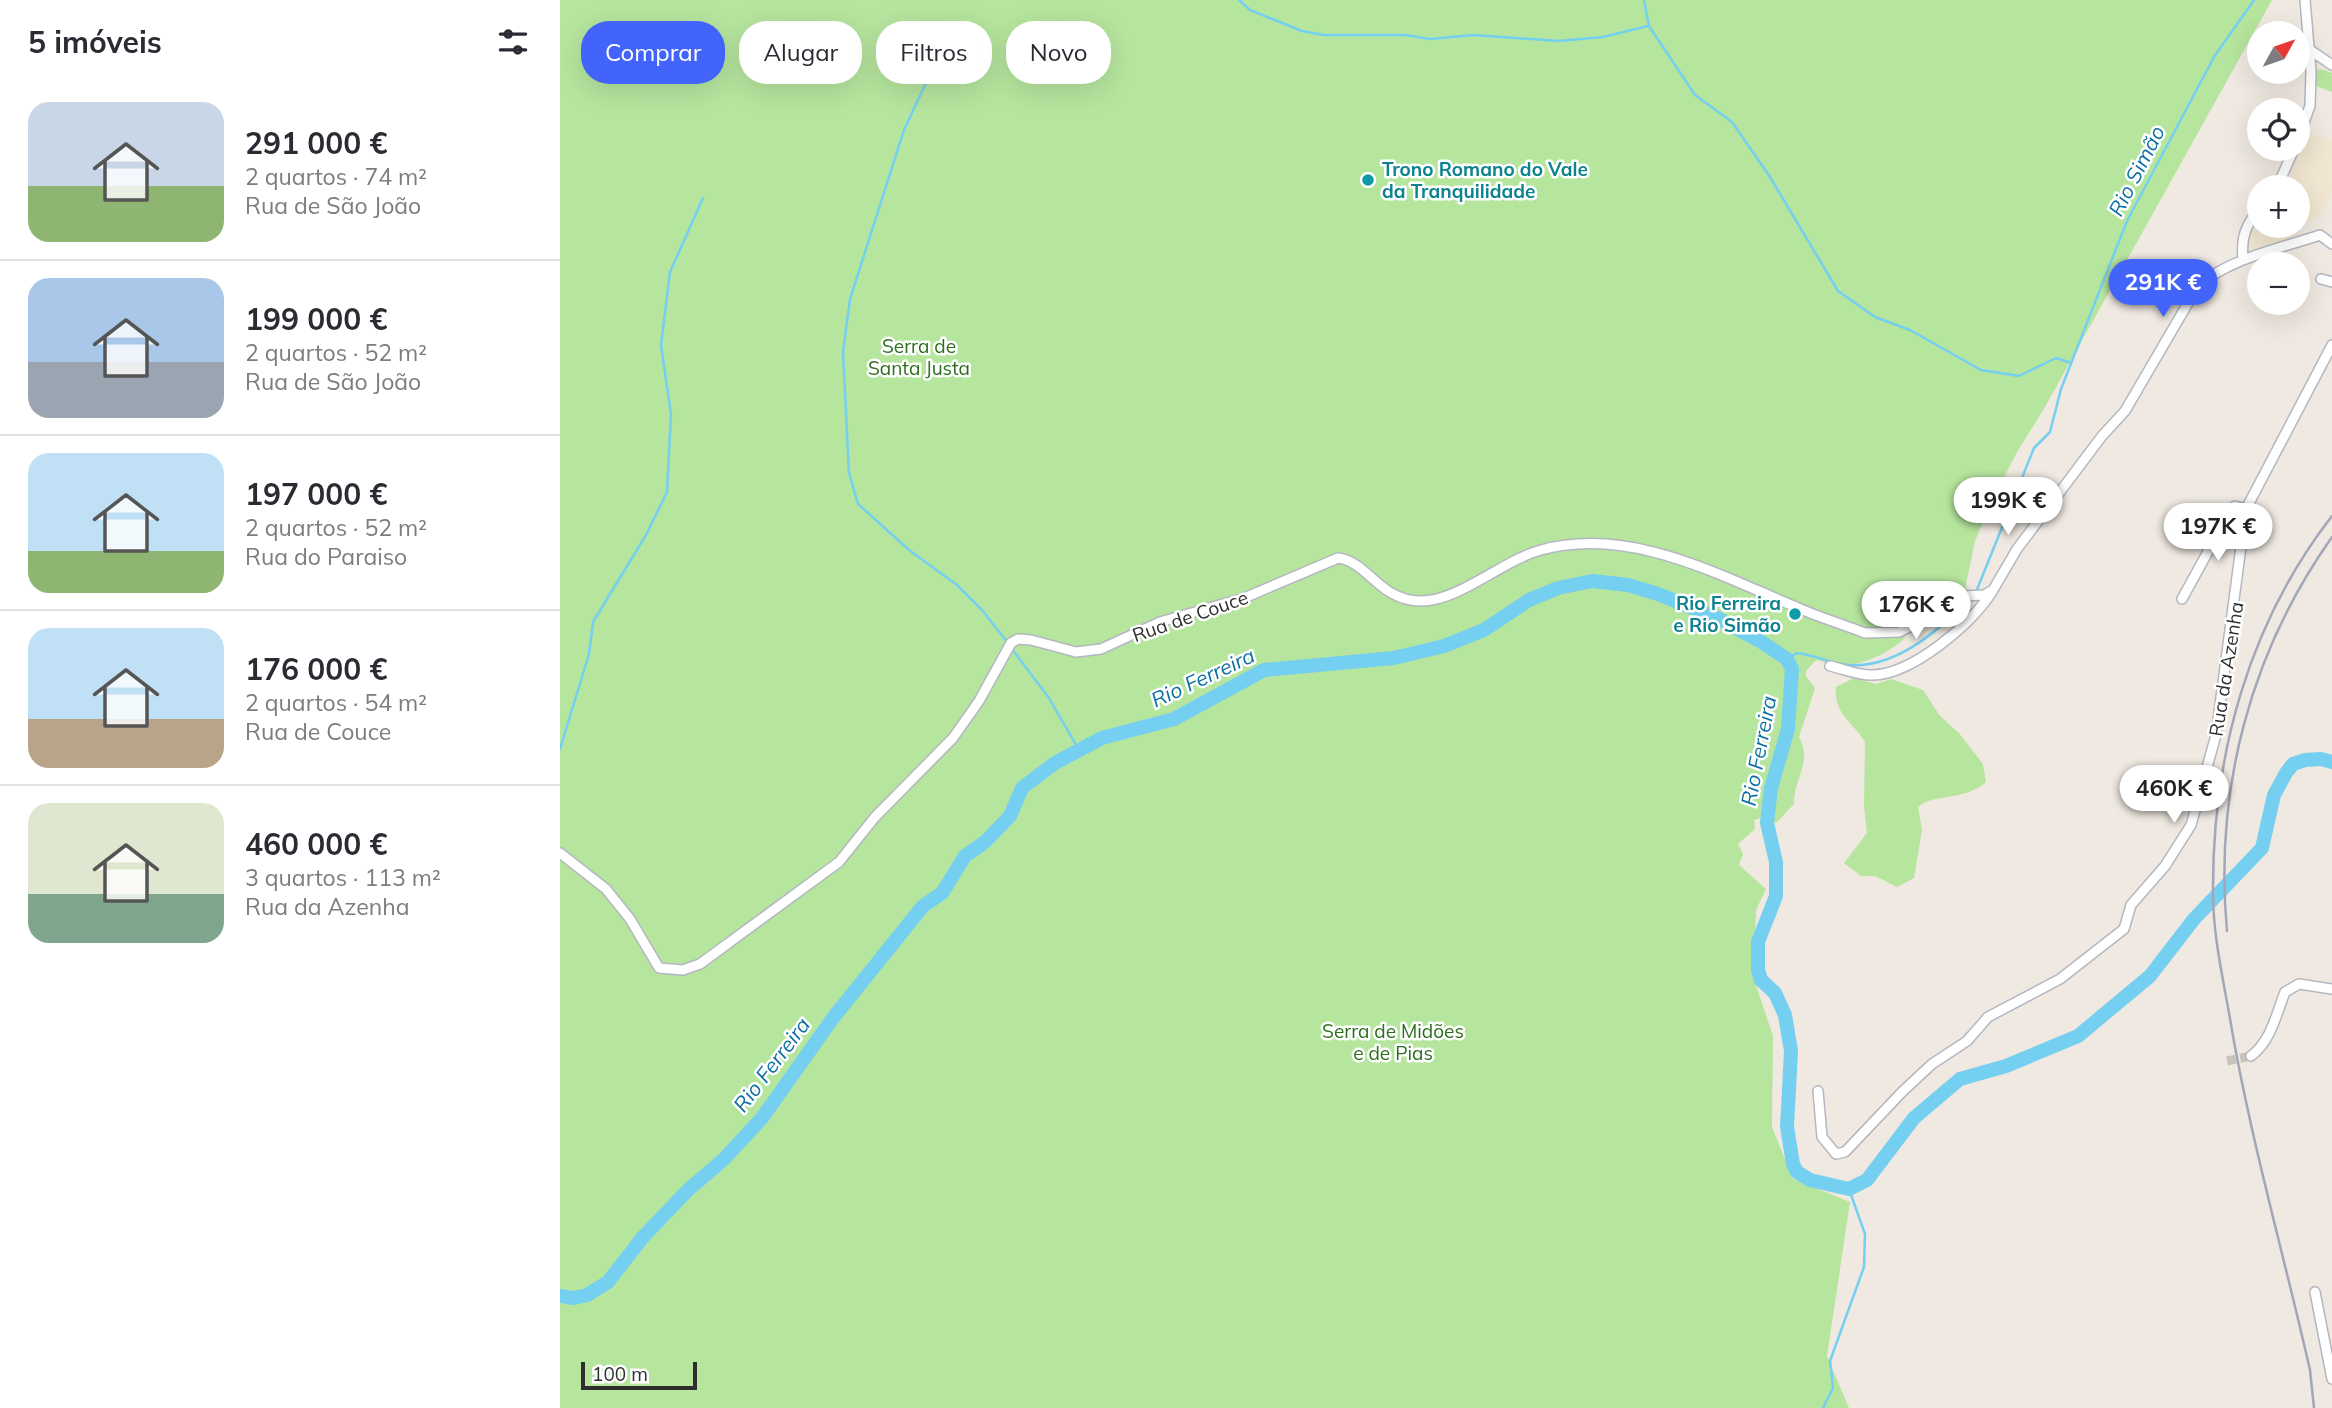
<!DOCTYPE html>
<html lang="pt">
<head>
<meta charset="utf-8">
<style>
  body { margin:0; font-family:Mulish,sans-serif; background:#f2f2f3; color:#2b2b33; height:100vh; display:flex; flex-direction:column; font-size:26px; white-space:nowrap }
  * { box-sizing:border-box; margin:0 }
  p { font-size:23px; color:#7c7c81 }
  .icon { flex:none; width:38px; height:38px; fill:none; stroke:currentColor; stroke-width:2; stroke-linecap:round; stroke-linejoin:round }
  .map { position:relative; flex:1; overflow:hidden }
  .panel { display:flex; flex-direction:column; background:#fff; width:560px }
  .panel>* { flex:none }
  .banner { position:absolute; left:21px; top:21px; width:665px; height:63px; display:flex; gap:14px }
  .needle { width:46px; rotate:50deg }
  .buttons { position:absolute; left:1687px; top:21px; display:grid; gap:14px }
  .buttons a { display:grid; place-items:center; width:63px; height:63px; border-radius:50%; background:#fff; box-shadow:0 7px 28px #0002; font-size:35px }
  .scale { position:absolute; left:21px; bottom:18px; width:116px; box-sizing:border-box; padding-left:7px; border:4px solid #2e2e2e; border-top:0; font-size:19px; line-height:24px; white-space:nowrap; color:#2e2e2e; -webkit-text-stroke:5px #fff; paint-order:stroke }
  .price { position:absolute; translate:-50% -60px; padding:0 16px; border-radius:24px; background:#fff; color:#222; font-size:23px; line-height:46px; filter:drop-shadow(0 2px 4px #0008) }
  .price::after { content:''; position:absolute; left:50%; top:42px; width:21px; height:16px; margin-left:-10px; background:inherit; clip-path:polygon(0 0,100% 0,50% 100%) }
  .price.selected { background:#4264fb; color:#fff }
  ul { padding:0; list-style:none }
  li { display:flex; align-items:center; gap:21px; height:175px; padding:0 28px }
  li+li { border-top:2px solid #e1e1e2 }
  li span { display:grid; place-items:center; flex:none; width:196px; height:140px; border-radius:21px; color:#555 }
  li>.icon { margin-inline-start:auto }
  span .icon { width:84px; height:84px; fill:#fffc; stroke-width:1 }
  li b { font-size:30px }
  h2 { display:flex; justify-content:space-between; align-items:center; height:84px; padding:0 28px; font-size:30px }
  .tag { padding:0 24px; border-radius:28px; background:#fff; box-shadow:0 7px 28px #0002; font-size:24px; line-height:63px }
  .tag.selected { background:#4264fb; color:#fff }
  main { display:flex; flex:1; min-height:0 }
  .map>svg:first-child { display:block }
  .education { fill:#f0e6d1 }
  .green { fill:#b6e59e }
  .lines { fill:none; stroke-linecap:round; stroke-linejoin:round }
  .stream { stroke:#75cff0; stroke-width:2.5 }
  .river { stroke:#75cff0; stroke-width:14 }
  .minor-tunnel { stroke:#c8c4bd; stroke-width:9; stroke-dasharray:9 4.5; stroke-linecap:butt }
  .minor-casing { stroke:#b4b7c1; stroke-width:12 }
  .minor { stroke:#fff; stroke-width:9 }
  .rail { stroke:#a3a6b8; stroke-width:2.5 }
  .culture-dot { fill:#0f9aa8; stroke:#fff; stroke-width:2.5 }
  .labels { text-anchor:middle; stroke-width:5; stroke-linejoin:round; paint-order:stroke }
  .culture-label { font-size:19px; font-weight:bold; fill:#0d838f; stroke:#fff; text-anchor:start }
  .park-label { font-size:19px; fill:#2c6e1b; stroke:#fff }
  .street-label { font-size:19px; fill:#2e2e2e; stroke:#fff }
  .water-label { font-size:21px; font-style:italic; fill:#0d6fa3; stroke:#fff }
</style>
</head>
<body>
<main>
<section class="panel">
<h2>5 imóveis<svg class="icon" aria-label="filters" viewBox="0 0 24 24"><path d="M4 7h16M4 17h16"/><circle cx="9" cy="7" r="2"/><circle cx="15" cy="17" r="2"/></svg></h2>
<ul>
<li><span style="background:linear-gradient(#c9d6e8 60%,#8fb573 0)"><svg class="icon" aria-label="home" viewBox="0 0 24 24"><path d="M3 11l9-7 9 7M6 9v11h12V9"/></svg></span><div><b>291 000 €</b><p>2 quartos · 74 m²</p><p>Rua de São João</p></div></li>
<li><span style="background:linear-gradient(#a9c7e8 60%,#9aa5b1 0)"><svg class="icon" aria-label="home" viewBox="0 0 24 24"><path d="M3 11l9-7 9 7M6 9v11h12V9"/></svg></span><div><b>199 000 €</b><p>2 quartos · 52 m²</p><p>Rua de São João</p></div></li>
<li><span style="background:linear-gradient(#bfe0f5 70%,#8fb573 0)"><svg class="icon" aria-label="home" viewBox="0 0 24 24"><path d="M3 11l9-7 9 7M6 9v11h12V9"/></svg></span><div><b>197 000 €</b><p>2 quartos · 52 m²</p><p>Rua do Paraiso</p></div></li>
<li><span style="background:linear-gradient(#bfe0f5 65%,#b9a48a 0)"><svg class="icon" aria-label="home" viewBox="0 0 24 24"><path d="M3 11l9-7 9 7M6 9v11h12V9"/></svg></span><div><b>176 000 €</b><p>2 quartos · 54 m²</p><p>Rua de Couce</p></div></li>
<li><span style="background:linear-gradient(#dfe7d0 65%,#7fa58c 0)"><svg class="icon" aria-label="home" viewBox="0 0 24 24"><path d="M3 11l9-7 9 7M6 9v11h12V9"/></svg></span><div><b>460 000 €</b><p>3 quartos · 113 m²</p><p>Rua da Azenha</p></div></li>
</ul>
</section>
<div class="map">
<svg width="1772" height="1408" viewBox="0 0 1772 1408">
  <rect width="100%" height="100%" fill="#efe9e1"/>
  <!-- education -->
  <path class="education" d="M 1749,133 L 1772,140 L 1772,192 L 1761,215 L 1738,225 L 1738,187 L 1719,187 L 1741,137 Z
    M 1699,214 L 1699,226 L 1738,226 L 1741,234 L 1690,252 L 1686,247 L 1686,234 Z"/>
  <!-- green -->
  <path class="green" d="M 0,0 L 1712,0 L 1485,407 L 1457,452 L 1430,505 L 1415,541 L 1405,589 L 1347,621 L 1346,637 C 1330,652 1316,658 1296,664 L 1294,670 L 1256,660 L 1246,671 L 1246,676 L 1255,688 L 1239,737 C 1253,761 1233,780 1234,804 L 1216,823 L 1201,818 L 1194,820 L 1195,829 L 1178,844 L 1183,854 L 1179,865 L 1206,889 L 1196,910 L 1194,979 L 1213,1036 L 1212,1127 L 1233,1179 L 1290,1202 L 1267,1356 L 1289,1408 L 0,1408 Z
    M 1761,69 L 1772,73 L 1772,92 L 1753,85 L 1756,70 Z
    M 1294,678 L 1316,684 L 1331,679 L 1363,690 L 1380,716 L 1399,733 L 1423,764 L 1426,782 C 1403,802 1373,793 1358,807 L 1362,830 L 1354,878 L 1337,887 L 1315,876 L 1301,876 L 1284,863 L 1307,833 L 1304,806 L 1305,742 C 1294,723 1273,714 1276,687 Z"/>
  <g class="lines">
    <!-- stream -->
    <path class="stream" d="M 679,0 L 690,10 L 742,31 L 764,35 L 845,35 L 870,39 L 913,35 L 999,41 L 1043,37 L 1088,26
      M 1084,0 L 1089,26 L 1135,95 L 1172,122 L 1210,177 L 1278,291 L 1315,317 L 1350,330 L 1421,370 L 1459,376 L 1496,358 L 1511,363
      M 379,55 L 344,130 L 290,299 L 283,352 L 289,473 L 298,504 L 349,550 L 397,585 L 422,610 L 448,643
      M 1416,592 L 1474,448 L 1490,432 L 1501,389 L 1567,221 L 1654,57 L 1694,0
      M 452,649 L 489,698 L 519,750
      M 1227,659 L 1237,653 C 1255,655 1272,664 1290,665 C 1337,668 1378,630 1410,600
      M 0,749 L 29,654 L 33,622 L 86,535 L 107,492 L 111,414 L 101,345 L 110,272 L 143,198
      M 1263,1408 L 1273,1388 L 1270,1361 L 1304,1267 L 1305,1234 L 1289,1189"/>
    <!-- river -->
    <path class="river" d="M 0,1296 L 14,1298 L 27,1295 L 48,1282 L 83,1237 L 128,1190 L 163,1160 L 202,1118 L 273,1018 L 363,906 L 382,893 L 405,856 L 425,842 L 450,816 L 462,788 L 495,763 L 542,738 L 614,719 L 704,670 L 834,658 L 884,646 L 924,630 L 969,600 L 998,588 L 1032,581 L 1068,585 L 1098,594 L 1157,618 L 1200,641 L 1227,659 L 1232,669 L 1228,729 L 1211,788 L 1207,823 L 1216,862 L 1216,896 L 1198,942 L 1198,970 L 1201,980 L 1215,993 L 1225,1015 L 1231,1051 L 1227,1127 L 1233,1164 L 1237,1172 L 1250,1180 L 1289,1189 L 1307,1180 L 1354,1118 L 1400,1079 L 1446,1066 L 1518,1036 L 1590,976 L 1634,919 L 1702,848 L 1714,795 L 1726,773 L 1733,764 L 1745,760 L 1761,759 L 1772,762"/>
    <!-- minor-tunnel -->
    <path class="minor-tunnel" d="M 1667,1061 L 1691,1056"/>
    <!-- minor casing -->
    <g class="minor-casing">
      <path id="minor" d="M 1750,50 L 1772,65
        M 1738,139 L 1750,106 L 1751,71 L 1745,0
        M 1717,187 L 1734,149
        M 1683,260 C 1681,238 1685,226 1699,209
        M 1761,279 L 1772,282
        M 1622,599 L 1667,517 L 1675,506 L 1686,509
        M 1270,666 C 1284,669 1299,676 1313,675 C 1353,674 1411,624 1432,592
        M 0,853 L 46,889 L 70,919 L 99,968 L 123,970 L 140,964 L 279,862 L 315,817 L 393,738 L 419,701 L 451,643 L 458,639 L 471,640 L 516,652 L 541,649 L 600,622 L 684,598 L 778,558 C 809,562 818,600 860,601 C 898,602 943,560 981,550 C 1069,526 1157,574 1236,607 C 1258,617 1282,624 1305,633 L 1339,632 L 1374,615 L 1403,596 L 1424,595 L 1433,590 L 1457,549 L 1542,436 L 1565,411 L 1638,286 C 1671,258 1718,249 1760,235 L 1772,244
        M 1691,1056 C 1711,1041 1716,1015 1725,992 L 1739,984 L 1772,989
        M 1258,1091 L 1262,1137 L 1276,1154 L 1285,1152 L 1342,1092 L 1372,1064 L 1407,1041 L 1428,1017 L 1500,979 L 1564,929 L 1571,905 L 1605,866 L 1631,825 L 1656,735 L 1686,509 L 1772,345
        M 1755,1292 L 1772,1379"/>
    </g>
    <!-- minor -->
    <use href="#minor" class="minor"/>
    <!-- rail -->
    <path class="rail" d="M 1667,931 C 1654,790 1690,653 1772,537
      M 1754,1408 L 1750,1370 C 1723,1251 1689,1134 1669,1013 C 1662,974 1653,933 1653,893 C 1652,757 1688,624 1772,516"/>
  </g>
  <!-- markers -->
  <g class="culture-dot">
    <circle cx="808" cy="180" r="7"/>
    <circle cx="1235" cy="614" r="7"/>
  </g>
  <g class="labels">
    <!-- culture labels -->
    <g class="culture-label">
      <text x="822" y="176">Trono Romano do Vale<tspan x="822" dy="22">da Tranquilidade</tspan></text>
      <text x="1221" y="610" text-anchor="end">Rio Ferreira<tspan x="1221" dy="22">e Rio Simão</tspan></text>
    </g>
    <!-- park labels -->
    <g class="park-label">
      <text x="359" y="353">Serra de<tspan x="359" dy="22">Santa Justa</tspan></text>
      <text x="833" y="1038">Serra de Midões<tspan x="833" dy="22">e de Pias</tspan></text>
    </g>
    <!-- street labels -->
    <g class="street-label">
      <text transform="translate(630 616) rotate(-19)" y="7">Rua de Couce</text>
      <text transform="translate(1666 669) rotate(-81)" y="7">Rua da Azenha</text>
    </g>
    <!-- water labels -->
    <g class="water-label">
      <text transform="translate(1577 171) rotate(-63)" y="7">Rio Simão</text>
      <text transform="translate(643 678) rotate(-25)" y="7">Rio Ferreira</text>
      <text transform="translate(1199 751) rotate(-79)" y="7">Rio Ferreira</text>
      <text transform="translate(212 1065) rotate(-53)" y="7">Rio Ferreira</text>
    </g>
  </g>
</svg>
<div class="buttons">
<a><svg class="needle" viewBox="-14 -14 28 28"><path d="M0-13l5 13h-10z" fill="#e53935"/><path d="M0 13l5-13h-10z" fill="#7c7c81"/></svg></a>
<a><svg class="icon" aria-label="locate" viewBox="0 0 24 24"><circle cx="12" cy="12" r="6"/><path d="M12 2v4M12 18v4M2 12h4M18 12h4"/></svg></a>
<a>+</a>
<a>−</a>
</div>
<div class="scale">100 m</div>
<b class="price selected" style="left:1603px;top:319px">291K €</b>
<b class="price" style="left:1448px;top:537px">199K €</b>
<b class="price" style="left:1658px;top:563px">197K €</b>
<b class="price" style="left:1356px;top:641px">176K €</b>
<b class="price" style="left:1614px;top:825px">460K €</b>
<div class="banner">
<a class="tag selected">Comprar</a>
<a class="tag">Alugar</a>
<a class="tag">Filtros</a>
<a class="tag">Novo</a>
</div>
</div>
</main>
</body>
</html>
